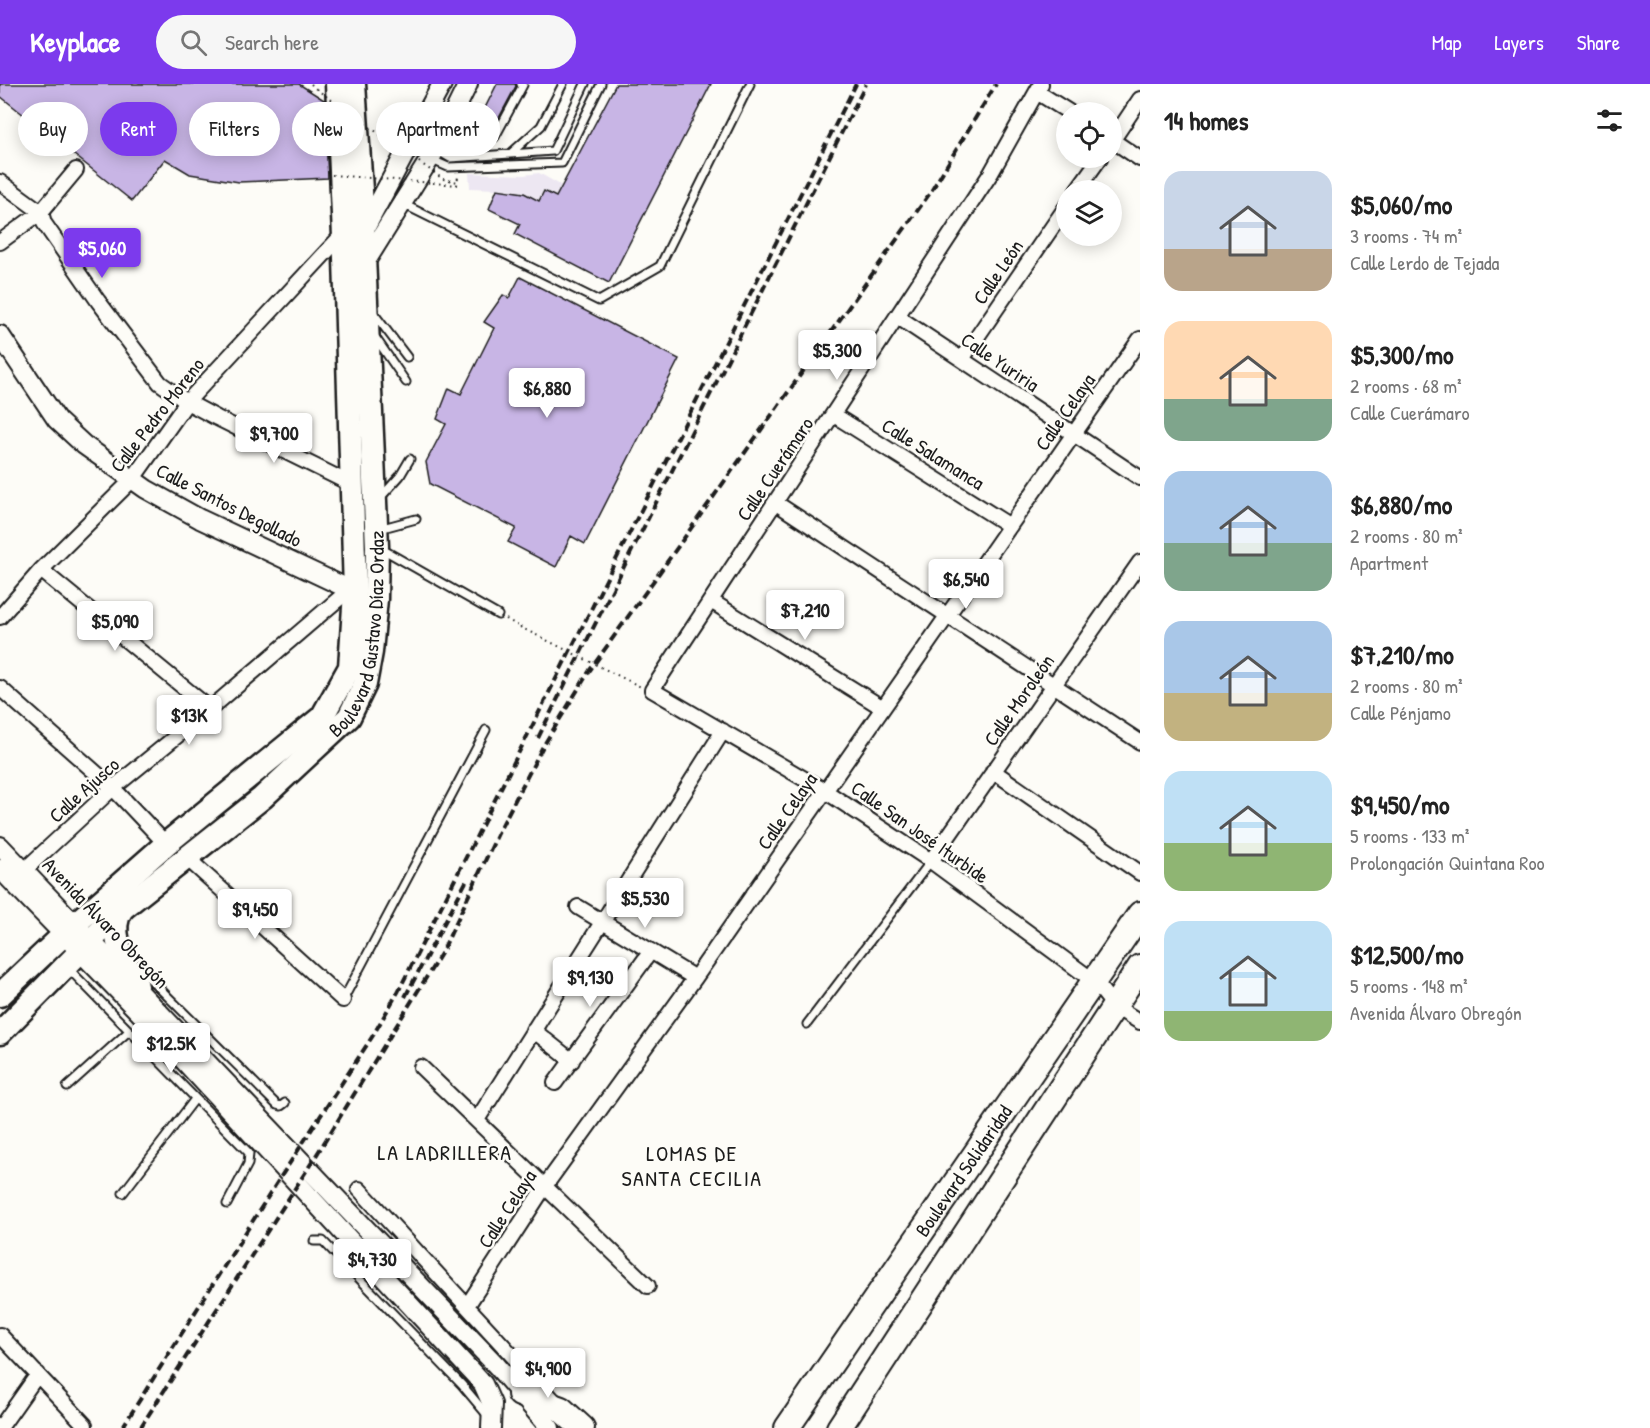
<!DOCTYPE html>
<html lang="en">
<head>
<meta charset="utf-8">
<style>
  body { margin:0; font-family:"Patrick Hand",sans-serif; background:#f6f6f6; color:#222; height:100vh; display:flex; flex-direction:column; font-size:22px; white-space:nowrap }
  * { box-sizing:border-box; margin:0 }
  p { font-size:20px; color:#767676 }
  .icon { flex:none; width:33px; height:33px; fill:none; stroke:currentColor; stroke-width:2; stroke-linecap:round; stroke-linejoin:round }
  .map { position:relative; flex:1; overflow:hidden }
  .panel { display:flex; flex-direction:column; background:#fff; width:510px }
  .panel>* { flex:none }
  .guide { position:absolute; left:18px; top:18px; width:570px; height:54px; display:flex; gap:12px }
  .buttons { position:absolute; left:1056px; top:18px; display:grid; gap:12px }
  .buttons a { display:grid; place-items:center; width:66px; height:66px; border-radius:50%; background:#fff; box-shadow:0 3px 15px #0003; font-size:30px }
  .price { position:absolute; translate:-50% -51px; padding:0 14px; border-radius:6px; background:#fff; color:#222; font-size:20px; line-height:39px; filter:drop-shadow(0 2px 3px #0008) }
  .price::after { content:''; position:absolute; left:50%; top:36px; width:18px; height:14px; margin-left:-9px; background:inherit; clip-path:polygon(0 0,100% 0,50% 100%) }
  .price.selected { background:#7c3aed; color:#fff }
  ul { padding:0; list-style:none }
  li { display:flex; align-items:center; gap:18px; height:150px; padding:0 24px }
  li span { display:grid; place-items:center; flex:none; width:168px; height:120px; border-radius:18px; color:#555 }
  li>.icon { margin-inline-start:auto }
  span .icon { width:72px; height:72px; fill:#fffc; stroke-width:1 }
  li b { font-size:26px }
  h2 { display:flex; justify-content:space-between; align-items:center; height:72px; padding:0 24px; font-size:26px }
  .pill { padding:0 21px; border-radius:27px; background:#fff; box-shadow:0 3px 15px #0003; font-size:21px; line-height:54px }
  .pill.selected { background:#7c3aed; color:#fff }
  header { display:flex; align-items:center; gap:36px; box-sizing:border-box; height:84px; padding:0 30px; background:#7c3aed; color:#fff }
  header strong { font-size:28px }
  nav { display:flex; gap:33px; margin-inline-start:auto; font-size:21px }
  .search { width:420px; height:54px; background:#f6f6f6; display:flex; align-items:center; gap:15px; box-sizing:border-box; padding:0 21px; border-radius:33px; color:#767676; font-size:22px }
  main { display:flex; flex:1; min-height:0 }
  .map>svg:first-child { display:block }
  .built { fill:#ede7f2 }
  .building { fill:#c8b5e5; stroke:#1c1c1c; stroke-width:1.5 }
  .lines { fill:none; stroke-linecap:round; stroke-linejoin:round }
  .service-casing { stroke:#1c1c1c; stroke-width:11 }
  .minor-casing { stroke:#1c1c1c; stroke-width:18 }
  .tertiary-casing { stroke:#1c1c1c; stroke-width:22 }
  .primary-casing { stroke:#1c1c1c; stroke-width:27 }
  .trunk-casing { stroke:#1c1c1c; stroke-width:28 }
  .path { stroke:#1c1c1c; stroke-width:2; stroke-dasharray:1.5 4.5; stroke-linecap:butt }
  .service { stroke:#fdfcf7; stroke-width:7 }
  .minor { stroke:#fdfcf7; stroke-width:14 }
  .tertiary { stroke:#fdfcf7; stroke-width:18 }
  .primary { stroke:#fdfcf7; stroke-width:22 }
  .trunk { stroke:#fdfcf7; stroke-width:24 }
  .rail { stroke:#1c1c1c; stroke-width:4; stroke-dasharray:9 4.5; stroke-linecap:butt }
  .path-bridge { stroke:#1c1c1c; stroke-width:2; stroke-dasharray:1.5 4.5; stroke-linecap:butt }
  .labels { text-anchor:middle; stroke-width:5; stroke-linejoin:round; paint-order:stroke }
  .street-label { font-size:20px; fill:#1c1c1c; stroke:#fdfcf7 }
  .quarter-label { font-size:22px; letter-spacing:1.5px; fill:#1c1c1c; stroke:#fdfcf7 }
</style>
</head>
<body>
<header>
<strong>Keyplace</strong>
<div class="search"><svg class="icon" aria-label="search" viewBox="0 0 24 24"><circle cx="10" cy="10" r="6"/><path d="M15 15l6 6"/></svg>Search here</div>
<nav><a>Map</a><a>Layers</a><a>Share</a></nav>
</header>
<main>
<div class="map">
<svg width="1140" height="1344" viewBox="0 0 1140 1344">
  <rect width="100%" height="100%" fill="#fdfcf7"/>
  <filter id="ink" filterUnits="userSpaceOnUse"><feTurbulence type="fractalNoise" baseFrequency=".0167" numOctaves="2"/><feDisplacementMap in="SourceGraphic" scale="12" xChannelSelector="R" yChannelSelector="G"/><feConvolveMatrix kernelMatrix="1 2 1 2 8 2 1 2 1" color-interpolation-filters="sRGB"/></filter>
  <g filter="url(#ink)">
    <!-- built -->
    <path class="built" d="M 469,89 L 524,91 L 539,89 L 562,102 L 550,124 L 524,109 L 497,105 L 470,104 Z"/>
    <!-- building -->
    <path class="building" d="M 0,0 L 299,0 L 324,16 L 328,94 L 239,98 L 190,90 L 165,75 L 132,117 L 0,12 Z
      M 497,0 L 515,0 L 516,2 L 493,45 L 478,38 Z
      M 616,0 L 711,0 L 609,199 L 515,150 L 520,140 L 489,125 L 497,105 L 524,109 L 539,117 L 544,107 L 556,113 Z
      M 520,193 L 679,275 L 585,460 L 571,452 L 556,483 L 508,458 L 516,444 L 430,400 L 426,378 L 446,340 L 437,335 L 449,304 L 461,310 L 494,244 L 484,238 L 503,211 L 509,214 Z"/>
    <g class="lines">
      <!-- service casing -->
      <g class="service-casing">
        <path id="service" d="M 447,48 L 468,48 L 495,53 L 523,1 L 521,0
          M 415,53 L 450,74 L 510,70 L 541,42 L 563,0
          M 409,62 L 430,75 L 448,83 L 562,79 L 601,0
          M 510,70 L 553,67 L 585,0
          M 403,120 L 599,217 L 660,182 L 750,0
          M 372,227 L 407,273
          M 375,253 L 406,298
          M 381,413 L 400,392 L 410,375
          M 379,445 L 416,435
          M 382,465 L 498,531
          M 67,883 L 249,1069 L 248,1080 L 227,1120
          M 138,883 L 277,1021 L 281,1022 L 285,1019
          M 343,916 L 486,646
          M 807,940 L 931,777
          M 67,1003 L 129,947
          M 123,1109 L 195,1015
          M 314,1157 L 323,1157 L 462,1301 L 488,1332"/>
      </g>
      <!-- minor casing -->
      <g class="minor-casing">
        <path id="minor" d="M 1041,0 L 991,89 L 652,606 L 825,707 L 931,777 L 1095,898 L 1114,922 L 1140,938
          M 1037,8 L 1069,28
          M 1112,56 L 1140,75
          M 1112,57 L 1140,15
          M 0,98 L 41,128 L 44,139 L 98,217 L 160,299 L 187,318 L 217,334 L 355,402
          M 1077,106 L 1100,74
          M 0,158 L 41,128 L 76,86
          M 898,233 L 1140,394
          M 962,275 L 1066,123
          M 834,331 L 1010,442
          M 776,419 L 1140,658
          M 41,486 L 210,625
          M 711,517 L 883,624
          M 0,533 L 41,486 L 132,396 L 187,318 L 342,151
          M 0,604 L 113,704 L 166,760
          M 993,687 L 1140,789
          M 187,774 L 343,916
          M 931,777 L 1140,478
          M 18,792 L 113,704 L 210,625 L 349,506
          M 578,823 L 695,894
          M 533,946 L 572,977
          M 421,983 L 648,1202
          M 555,999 L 651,867
          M 477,1036 L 723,647
          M 359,1105 L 556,1319
          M 467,1222 L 545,1102 L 695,894 L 1140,255
          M 0,1251 L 85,1341
          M 0,1344 L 38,1290"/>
      </g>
      <!-- tertiary casing -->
      <g class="tertiary-casing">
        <path id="tertiary" d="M 361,152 L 442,0
          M 363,182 L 436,65 L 468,0
          M 0,251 L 57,336 L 84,361 L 146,405 L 200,435 L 355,508
          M 0,762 L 497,1282 L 550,1344
          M 0,785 L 138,927 L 483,1300 L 492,1320 L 491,1344"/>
      </g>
      <!-- primary casing -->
      <g class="primary-casing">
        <g id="primary">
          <path d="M 122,825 C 106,849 127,880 137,902"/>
          <path d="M 0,911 L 75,840 L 166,760 L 322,633 L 350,583 L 355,508 L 345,174 L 337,0"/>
          <path id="s1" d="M 0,949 L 122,825 L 262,714 L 349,633 L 365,600 L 371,568 L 376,515 L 377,462 L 361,106 L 354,0"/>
        </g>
      </g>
      <!-- trunk casing -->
      <g class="trunk-casing">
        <g id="trunk">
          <path d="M 520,1310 L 561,1325 L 582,1344"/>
          <path id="s2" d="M 787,1344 L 1140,830"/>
          <path d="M 839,1344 L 1140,883"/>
        </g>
      </g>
      <!-- path -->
      <path class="path" d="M 311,0 L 316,5
        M 443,95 L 458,98
        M 433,99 L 457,101 L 458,92
        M 506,535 L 520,543"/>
      <!-- service -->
      <use href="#service" class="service"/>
      <!-- minor -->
      <use href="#minor" class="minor"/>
      <!-- tertiary -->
      <use href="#tertiary" class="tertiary"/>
      <!-- primary -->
      <use href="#primary" class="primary"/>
      <!-- trunk -->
      <use href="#trunk" class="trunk"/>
      <!-- rail -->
      <path class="rail" d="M 538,654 L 866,0
        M 405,913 L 468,794
        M 122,1344 L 278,1097 L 372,953 L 398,908 L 856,0
        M 140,1344 L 314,1075 L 442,868 L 501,743 L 542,664 L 590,586 L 930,109 L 996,0"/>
      <!-- path-bridge -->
      <path class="path-bridge" d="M 316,5 L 443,95
        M 332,91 L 433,99
        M 520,543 L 641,603"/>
    </g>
  </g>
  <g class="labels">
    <!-- street labels -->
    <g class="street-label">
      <text transform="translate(998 188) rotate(-56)" y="7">Calle León</text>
      <text transform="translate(1000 278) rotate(34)" y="7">Calle Yuriria</text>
      <text transform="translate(1065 328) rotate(-55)" y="7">Calle Celaya</text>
      <text transform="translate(157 331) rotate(-52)" y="7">Calle Pedro Moreno</text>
      <text transform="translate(933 370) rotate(32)" y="7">Calle Salamanca</text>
      <text transform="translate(775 385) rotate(-56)" y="7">Calle Cuerámaro</text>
      <text transform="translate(229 421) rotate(27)" y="7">Calle Santos Degollado</text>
      <text dy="7" stroke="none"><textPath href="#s1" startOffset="555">Boulevard Gustavo Díaz Ordaz</textPath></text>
      <text transform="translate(1019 616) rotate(-55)" y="7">Calle Moroleón</text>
      <text transform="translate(84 706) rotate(-42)" y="7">Calle Ajusco</text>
      <text transform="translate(787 727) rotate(-55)" y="7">Calle Celaya</text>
      <text transform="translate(920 748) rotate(35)" y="7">Calle San José Iturbide</text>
      <text transform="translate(106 839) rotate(46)" y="7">Avenida Álvaro Obregón</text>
      <text dy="7" stroke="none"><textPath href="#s2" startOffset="312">Boulevard Solidaridad</textPath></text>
      <text transform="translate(507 1125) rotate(-57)" y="7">Calle Celaya</text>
    </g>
    <!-- quarter labels -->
    <g class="quarter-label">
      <text x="445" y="1076">LA LADRILLERA</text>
      <text x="692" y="1077">LOMAS DE<tspan x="692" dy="25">SANTA CECILIA</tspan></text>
    </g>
  </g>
</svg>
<div class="buttons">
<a><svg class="icon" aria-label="locate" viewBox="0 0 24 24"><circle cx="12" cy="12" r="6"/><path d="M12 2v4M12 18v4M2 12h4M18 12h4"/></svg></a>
<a><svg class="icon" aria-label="layers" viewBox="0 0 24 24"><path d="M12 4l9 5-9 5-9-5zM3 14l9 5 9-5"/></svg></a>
</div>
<b class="price selected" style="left:102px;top:195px">$5,060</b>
<b class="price" style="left:837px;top:297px">$5,300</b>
<b class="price" style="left:547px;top:335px">$6,880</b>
<b class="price" style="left:274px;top:380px">$9,700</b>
<b class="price" style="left:966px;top:526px">$6,540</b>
<b class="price" style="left:805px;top:557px">$7,210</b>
<b class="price" style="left:115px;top:568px">$5,090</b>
<b class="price" style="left:189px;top:662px">$13K</b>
<b class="price" style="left:645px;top:845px">$5,530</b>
<b class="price" style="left:255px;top:856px">$9,450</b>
<b class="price" style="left:590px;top:924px">$9,130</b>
<b class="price" style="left:171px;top:990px">$12.5K</b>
<b class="price" style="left:372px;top:1206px">$4,730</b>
<b class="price" style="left:548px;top:1315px">$4,900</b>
<div class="guide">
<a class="pill">Buy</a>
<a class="pill selected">Rent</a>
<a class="pill">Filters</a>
<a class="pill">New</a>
<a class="pill">Apartment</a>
</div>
</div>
<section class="panel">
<h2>14 homes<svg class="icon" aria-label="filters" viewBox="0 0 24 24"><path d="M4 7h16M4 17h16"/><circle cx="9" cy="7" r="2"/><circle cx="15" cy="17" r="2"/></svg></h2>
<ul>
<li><span style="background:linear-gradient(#c9d6e8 65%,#b9a48a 0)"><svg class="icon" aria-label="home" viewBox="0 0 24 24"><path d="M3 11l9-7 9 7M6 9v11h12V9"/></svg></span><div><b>$5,060/mo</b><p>3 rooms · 74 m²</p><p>Calle Lerdo de Tejada</p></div></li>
<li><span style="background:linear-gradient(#ffd9b3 65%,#7fa58c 0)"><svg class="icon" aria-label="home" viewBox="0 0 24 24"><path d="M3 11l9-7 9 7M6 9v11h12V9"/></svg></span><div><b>$5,300/mo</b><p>2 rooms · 68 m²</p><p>Calle Cuerámaro</p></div></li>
<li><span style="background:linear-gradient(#a9c7e8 60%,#7fa58c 0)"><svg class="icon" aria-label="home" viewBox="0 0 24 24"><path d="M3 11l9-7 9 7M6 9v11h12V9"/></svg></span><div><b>$6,880/mo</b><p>2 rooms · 80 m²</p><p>Apartment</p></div></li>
<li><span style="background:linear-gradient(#a9c7e8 60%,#c2b280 0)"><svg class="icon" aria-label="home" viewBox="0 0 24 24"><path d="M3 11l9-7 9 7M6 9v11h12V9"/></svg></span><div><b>$7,210/mo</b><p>2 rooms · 80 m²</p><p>Calle Pénjamo</p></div></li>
<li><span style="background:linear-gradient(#bfe0f5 60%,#8fb573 0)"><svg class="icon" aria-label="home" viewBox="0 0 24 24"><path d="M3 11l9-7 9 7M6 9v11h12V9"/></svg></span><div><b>$9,450/mo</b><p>5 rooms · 133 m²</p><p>Prolongación Quintana Roo</p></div></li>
<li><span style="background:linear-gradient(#bfe0f5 75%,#8fb573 0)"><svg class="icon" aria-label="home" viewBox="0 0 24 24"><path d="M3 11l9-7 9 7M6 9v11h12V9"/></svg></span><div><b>$12,500/mo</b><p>5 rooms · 148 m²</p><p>Avenida Álvaro Obregón</p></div></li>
</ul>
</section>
</main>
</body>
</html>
